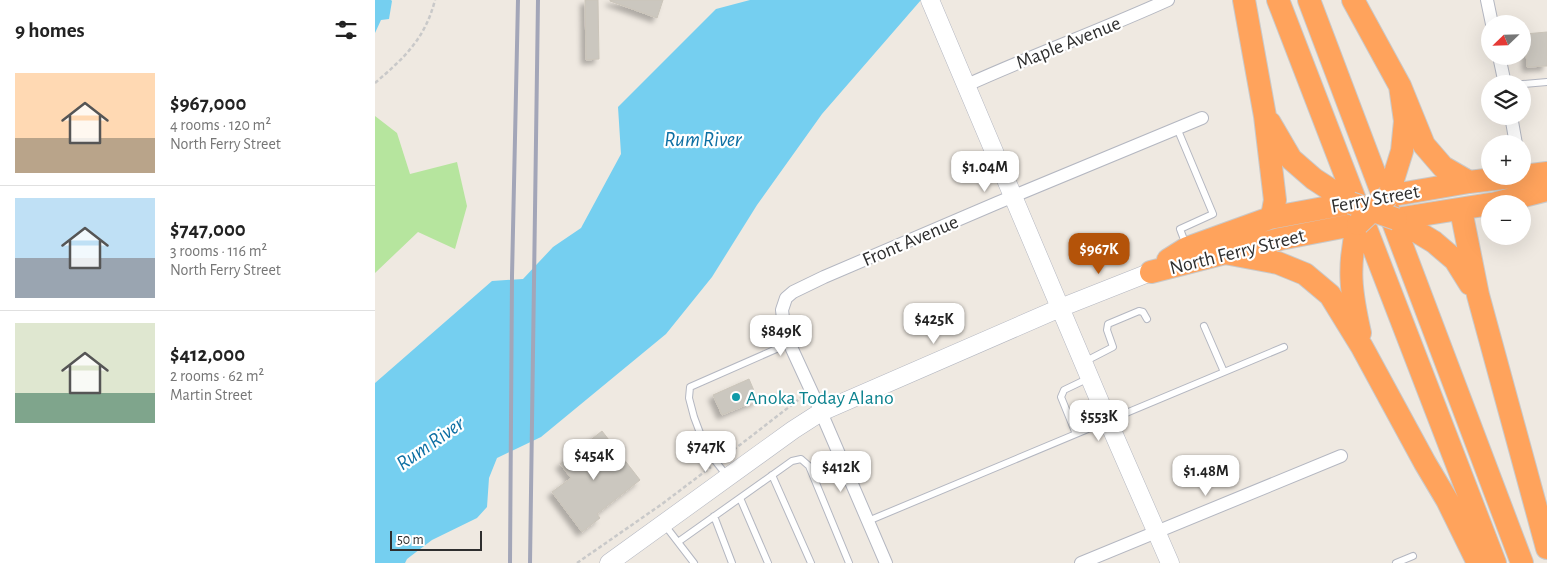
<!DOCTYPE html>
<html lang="en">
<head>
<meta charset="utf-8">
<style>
  body { margin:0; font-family:"Alegreya Sans",sans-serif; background:#f6f6f6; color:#222; height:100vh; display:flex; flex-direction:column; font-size:19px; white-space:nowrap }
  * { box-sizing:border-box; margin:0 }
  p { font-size:16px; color:#767676 }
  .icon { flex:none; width:28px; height:28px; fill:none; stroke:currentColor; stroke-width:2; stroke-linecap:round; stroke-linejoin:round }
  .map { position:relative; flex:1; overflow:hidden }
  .side { display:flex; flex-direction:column; background:#fff; width:375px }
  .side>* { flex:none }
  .needle { width:32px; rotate:247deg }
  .buttons { position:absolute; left:1106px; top:15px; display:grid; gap:10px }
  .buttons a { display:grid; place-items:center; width:50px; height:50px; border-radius:50%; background:#fff; box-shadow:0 5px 20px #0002; font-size:25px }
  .scale { position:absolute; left:15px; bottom:12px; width:92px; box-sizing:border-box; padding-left:5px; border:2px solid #2e2e2e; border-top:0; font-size:14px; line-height:18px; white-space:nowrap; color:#2e2e2e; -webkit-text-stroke:4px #fff; paint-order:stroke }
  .price { position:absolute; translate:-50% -42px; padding:0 11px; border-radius:10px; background:#fff; color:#222; font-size:16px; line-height:32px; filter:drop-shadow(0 1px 2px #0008) }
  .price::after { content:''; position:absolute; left:50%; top:30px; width:15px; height:11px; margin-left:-8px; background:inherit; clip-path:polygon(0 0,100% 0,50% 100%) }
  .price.on { background:#b45309; color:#fff }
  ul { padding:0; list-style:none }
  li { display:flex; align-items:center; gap:15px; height:125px; padding:0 15px }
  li+li { border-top:1px solid #e0e0e0 }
  li span { display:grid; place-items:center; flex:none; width:140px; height:100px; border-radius:0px; color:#555 }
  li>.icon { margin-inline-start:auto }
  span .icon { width:60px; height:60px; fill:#fffc; stroke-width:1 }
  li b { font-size:21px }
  h2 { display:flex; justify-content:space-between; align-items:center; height:60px; padding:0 15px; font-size:21px }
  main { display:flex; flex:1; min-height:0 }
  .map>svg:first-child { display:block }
  .green { fill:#b6e59e }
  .water { fill:#75cff0 }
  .building { fill:#cbc7bf; stroke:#cbc5ba; filter:url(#shadow) }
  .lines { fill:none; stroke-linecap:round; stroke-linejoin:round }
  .lane-casing { stroke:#b4b7c1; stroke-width:8 }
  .street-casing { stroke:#b4b7c1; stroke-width:14 }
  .secondary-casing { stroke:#b4b7c1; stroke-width:19 }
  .highway-casing { stroke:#c9c9c9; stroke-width:24 }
  .path { stroke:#c9c9c9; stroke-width:2.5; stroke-dasharray:4 2.5; stroke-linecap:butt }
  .lane { stroke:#fff; stroke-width:6 }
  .street { stroke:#fff; stroke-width:12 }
  .secondary { stroke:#fff; stroke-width:18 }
  .highway { stroke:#ffa35c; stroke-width:22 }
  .rail { stroke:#a3a6b8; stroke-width:4 }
  .highway-bridge-casing { stroke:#c9c9c9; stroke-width:24; stroke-linecap:butt }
  .highway-bridge { stroke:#ffa35c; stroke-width:22 }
  .culture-dot { fill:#0f9aa8; stroke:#fff; stroke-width:2 }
  .labels { text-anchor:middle; stroke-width:4.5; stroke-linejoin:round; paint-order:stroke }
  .street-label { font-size:20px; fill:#2e2e2e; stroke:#fff }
  .culture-label { font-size:20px; fill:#0d838f; stroke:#fff; text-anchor:start }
  .water-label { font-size:21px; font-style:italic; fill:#0d6fa3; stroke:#fff }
</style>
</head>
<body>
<main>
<section class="side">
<h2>9 homes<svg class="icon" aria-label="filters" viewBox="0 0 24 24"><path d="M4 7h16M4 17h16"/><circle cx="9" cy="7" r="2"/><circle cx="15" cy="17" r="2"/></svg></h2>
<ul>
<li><span style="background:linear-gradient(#ffd9b3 65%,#b9a48a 0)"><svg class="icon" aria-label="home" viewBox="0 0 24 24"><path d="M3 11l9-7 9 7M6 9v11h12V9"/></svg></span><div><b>$967,000</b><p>4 rooms · 120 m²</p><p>North Ferry Street</p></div></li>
<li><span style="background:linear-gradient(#bfe0f5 60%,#9aa5b1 0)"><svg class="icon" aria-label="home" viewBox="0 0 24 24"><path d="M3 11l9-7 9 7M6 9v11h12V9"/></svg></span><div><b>$747,000</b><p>3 rooms · 116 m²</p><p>North Ferry Street</p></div></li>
<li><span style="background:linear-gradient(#dfe7d0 70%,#7fa58c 0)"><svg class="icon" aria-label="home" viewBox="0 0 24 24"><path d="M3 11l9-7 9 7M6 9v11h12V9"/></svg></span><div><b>$412,000</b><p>2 rooms · 62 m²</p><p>Martin Street</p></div></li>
</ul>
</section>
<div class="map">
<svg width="1172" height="563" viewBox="0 0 1172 563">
  <defs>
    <filter id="shadow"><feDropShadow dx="-4.5" dy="4.5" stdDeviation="2.5" flood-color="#0004"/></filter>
  </defs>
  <rect width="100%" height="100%" fill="#efe9e1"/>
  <!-- green -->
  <path class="green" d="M 0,116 L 22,133 L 35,174 L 82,162 L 92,206 L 80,249 L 43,232 L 0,273 Z"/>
  <!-- water -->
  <path class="water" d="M 0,0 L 16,0 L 17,1 L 14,19 L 6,20 L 0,33 Z
    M 375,0 L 546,0 L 447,114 L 382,205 L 337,277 L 291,334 L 166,437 L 122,458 L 114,478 L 112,507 L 102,518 L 57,540 L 32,559 L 30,563 L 0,563 L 0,383 L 117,281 L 148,279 L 178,247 L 206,228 L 246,154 L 243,107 L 341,9 Z"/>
  <!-- building -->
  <path class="building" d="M 210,0 L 223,0 L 224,59 L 211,60 Z
    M 235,0 L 288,0 L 282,18 L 235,1 Z
    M 1172,32 L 1172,66 L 1152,67 L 1150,34 Z
    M 374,379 L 383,400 L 347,415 L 338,395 Z
    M 227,431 L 265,480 L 222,514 L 225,518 L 207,532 L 177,492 L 196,478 L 185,464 Z"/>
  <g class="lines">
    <!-- lane casing -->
    <g class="lane-casing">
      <path id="lane" d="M 1148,84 L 1172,82
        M 802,128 L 838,214 L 805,229 L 811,245
        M 829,326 L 849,372
        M 709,362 L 738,347 L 732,330 L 733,324 L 764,311 L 768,312 L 772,319
        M 701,434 L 686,397 L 689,390 L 714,378
        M 397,475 L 436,563
        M 352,476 L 331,449 L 319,417 L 314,398 L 315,387 L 415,343
        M 365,498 L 393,563
        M 339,516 L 357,563
        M 493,521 L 909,347
        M 289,524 L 319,563
        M 303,542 L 417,461 L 426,459 L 434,466 L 474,563
        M 1021,563 L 1038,556"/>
    </g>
    <!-- street casing -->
    <g class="street-casing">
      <path id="street" d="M 1112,0 L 1117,24
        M 1124,56 L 1130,84
        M 592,85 C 658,55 727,30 793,0
        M 1136,116 L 1141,144
        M 511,563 L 446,412 L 417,349 L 409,326 L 407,310 L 411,298 L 418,292 L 449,277 L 622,203 L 827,118
        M 706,563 L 966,456"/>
    </g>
    <!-- secondary casing -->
    <g class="secondary-casing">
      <path id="secondary" d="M 555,0 L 733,421 L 795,563
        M 234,563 L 418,430 L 446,412 L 685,308 L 776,272"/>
    </g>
    <!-- highway casing -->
    <g class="highway-casing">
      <path id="highway" d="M 869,0 L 890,116 L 900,200 L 898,211 L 895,218
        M 903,0 L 1120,563
        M 934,0 L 1147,563
        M 978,0 L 1025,86 L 1049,145 L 1068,167 L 1094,182
        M 1025,86 L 1030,121 L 1027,151 L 1013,196 L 1094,182 L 1145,176
        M 895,123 L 916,159 L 939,179 L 976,203
        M 1148,176 L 1172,173
        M 1118,204 L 1172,190
        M 1086,210 L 1103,295 L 1172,548
        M 1021,219 L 1059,242 L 1080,260 L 1095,284
        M 1021,219 L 1115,204
        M 850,253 L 903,263 L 930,274 L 955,295 L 987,347 L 1050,463 L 1072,500 L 1103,563
        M 793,260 L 812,248 L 895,218 L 976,203
        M 776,272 L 905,239 L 983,224 C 972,266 976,293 985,333"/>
    </g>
    <!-- path -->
    <path class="path" d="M 0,83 C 29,58 50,39 60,0
      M 348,458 L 427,397
      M 202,563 L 287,504 L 336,467"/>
    <!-- lane -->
    <use href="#lane" class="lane"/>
    <!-- street -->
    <use href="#street" class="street"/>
    <!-- secondary -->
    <use href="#secondary" class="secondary"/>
    <!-- highway -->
    <use href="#highway" class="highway"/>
    <!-- rail -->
    <path class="rail" d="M 135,563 L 137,276 L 143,0
      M 155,563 L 163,0"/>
    <!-- highway-bridge casing -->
    <g class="highway-bridge-casing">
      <path id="highway-bridge" d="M 976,203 L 1021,219
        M 983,224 L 1013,196"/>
    </g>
    <!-- highway-bridge -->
    <use href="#highway-bridge" class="highway-bridge"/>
  </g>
  <!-- markers -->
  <circle class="culture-dot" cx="361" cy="397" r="5"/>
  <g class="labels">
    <!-- street labels -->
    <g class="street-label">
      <text transform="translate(693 42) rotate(-22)" y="7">Maple Avenue</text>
      <text transform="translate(1000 198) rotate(-10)" y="7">Ferry Street</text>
      <text transform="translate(535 240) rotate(-23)" y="7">Front Avenue</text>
      <text transform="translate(862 251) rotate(-14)" y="7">North Ferry Street</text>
    </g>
    <!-- culture labels -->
    <g class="culture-label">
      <text x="371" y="404">Anoka Today Alano</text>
    </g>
    <!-- water labels -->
    <g class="water-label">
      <text x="328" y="146">Rum River</text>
      <text transform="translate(55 443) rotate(-35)" y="7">Rum River</text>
    </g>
  </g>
</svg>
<div class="buttons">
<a><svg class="needle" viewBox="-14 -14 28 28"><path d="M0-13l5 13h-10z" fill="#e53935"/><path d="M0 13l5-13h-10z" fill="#767676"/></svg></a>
<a><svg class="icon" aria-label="layers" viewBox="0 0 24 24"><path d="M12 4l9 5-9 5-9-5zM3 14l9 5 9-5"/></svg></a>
<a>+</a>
<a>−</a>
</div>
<div class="scale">50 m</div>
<b class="price" style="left:610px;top:193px">$1.04M</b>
<b class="price on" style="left:724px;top:275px">$967K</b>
<b class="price" style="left:559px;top:345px">$425K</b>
<b class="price" style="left:406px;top:357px">$849K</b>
<b class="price" style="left:724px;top:442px">$553K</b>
<b class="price" style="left:331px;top:473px">$747K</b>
<b class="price" style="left:219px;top:481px">$454K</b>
<b class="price" style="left:466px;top:493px">$412K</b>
<b class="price" style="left:831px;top:497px">$1.48M</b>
</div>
</main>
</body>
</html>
